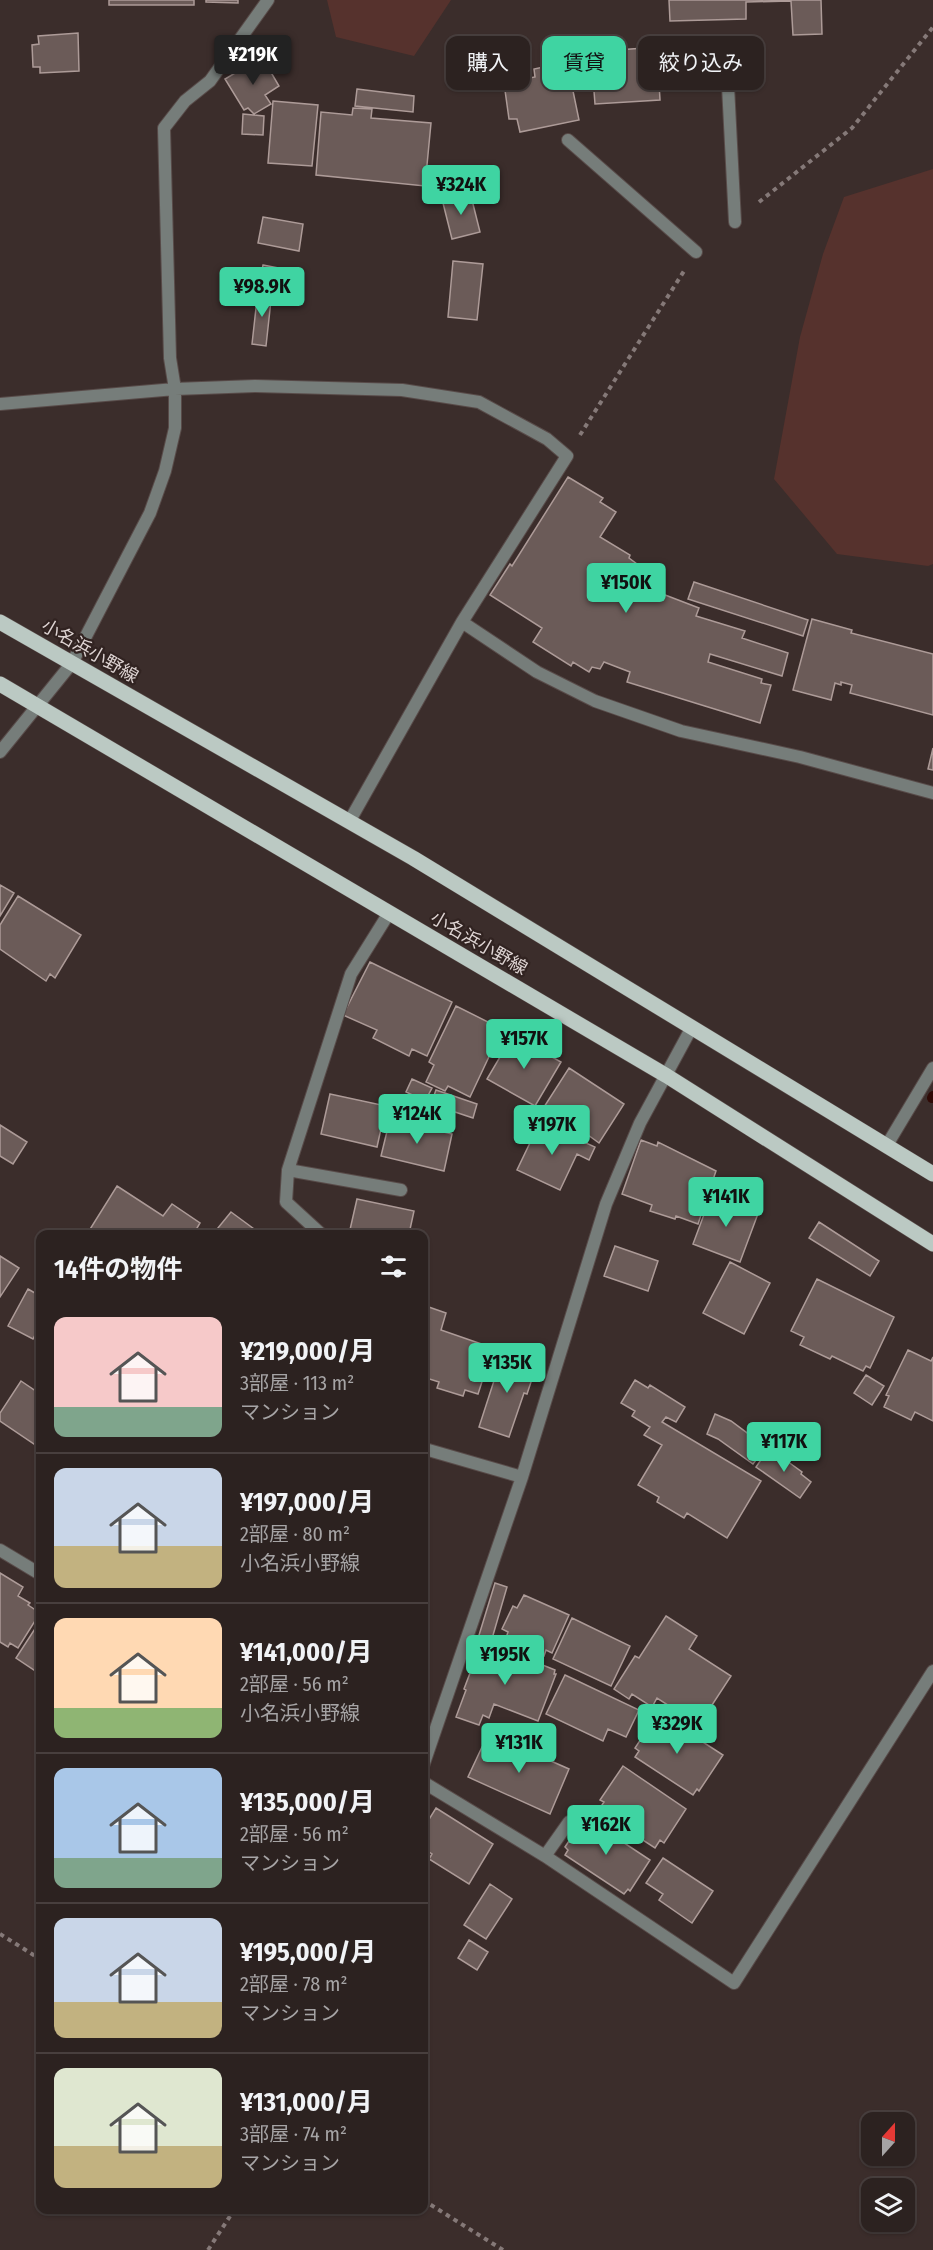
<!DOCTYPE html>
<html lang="ja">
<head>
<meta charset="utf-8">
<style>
  body { margin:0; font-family:"Fira Sans Condensed","Noto Sans JP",sans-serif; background:#382f2d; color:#f1f3f6; height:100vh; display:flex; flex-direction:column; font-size:22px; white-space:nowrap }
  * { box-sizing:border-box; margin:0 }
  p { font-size:20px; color:#a6a4a5 }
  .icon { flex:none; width:33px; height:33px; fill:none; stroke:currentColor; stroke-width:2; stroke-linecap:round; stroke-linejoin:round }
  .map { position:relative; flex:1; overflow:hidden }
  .side { position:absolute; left:36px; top:1230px; width:392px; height:984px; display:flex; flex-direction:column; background:#2c2220; border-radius:12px; box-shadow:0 2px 4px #0004,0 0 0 2px #483f3e }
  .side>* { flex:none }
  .hud { position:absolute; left:446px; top:36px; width:398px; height:54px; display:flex; gap:12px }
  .needle { width:39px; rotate:21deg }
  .controls { position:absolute; left:861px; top:2112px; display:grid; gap:12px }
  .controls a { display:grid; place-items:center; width:54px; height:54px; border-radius:12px; background:#2c2220; box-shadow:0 2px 4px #0004,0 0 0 2px #483f3e; font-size:30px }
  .price { position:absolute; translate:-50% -51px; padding:0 14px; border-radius:6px; background:#3fd4a2; color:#111; font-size:20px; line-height:39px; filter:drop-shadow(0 2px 3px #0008) }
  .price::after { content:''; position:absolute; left:50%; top:36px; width:18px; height:14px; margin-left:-9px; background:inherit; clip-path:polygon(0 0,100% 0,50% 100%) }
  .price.current { background:#222; color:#fff }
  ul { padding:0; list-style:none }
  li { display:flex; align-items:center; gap:18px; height:150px; padding:0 18px }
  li+li { border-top:2px solid #483f3e }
  li span { display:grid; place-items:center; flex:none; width:168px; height:120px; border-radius:12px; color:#555 }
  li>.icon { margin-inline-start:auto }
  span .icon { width:72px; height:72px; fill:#fffc; stroke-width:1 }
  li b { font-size:26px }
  h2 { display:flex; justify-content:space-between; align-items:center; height:72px; padding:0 18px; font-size:26px }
  .chip { padding:0 21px; border-radius:12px; background:#2c2220; box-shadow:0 2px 4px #0004,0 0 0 2px #483f3e; font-size:21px; line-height:54px }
  .chip.current { background:#3fd4a2; color:#111 }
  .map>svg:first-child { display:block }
  .green { fill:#56322d }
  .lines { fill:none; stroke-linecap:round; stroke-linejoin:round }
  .stream { stroke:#2f0a06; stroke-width:10 }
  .building { fill:#6b5b58; stroke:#ad9b98; stroke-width:1.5 }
  .street-casing { stroke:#584b49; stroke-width:14 }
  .primary-casing { stroke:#584b49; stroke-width:16 }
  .path { stroke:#857978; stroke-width:4; stroke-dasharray:4.5 4.5; stroke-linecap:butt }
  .street { stroke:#767d7a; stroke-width:12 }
  .primary { stroke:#bbc9c3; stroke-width:15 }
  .labels { text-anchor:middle; stroke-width:4.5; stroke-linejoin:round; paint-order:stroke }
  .street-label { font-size:18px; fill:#ddd3d2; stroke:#312321 }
</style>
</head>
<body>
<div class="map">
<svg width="933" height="2250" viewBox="0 0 933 2250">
  <rect width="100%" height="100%" fill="#3b2d2b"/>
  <!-- green -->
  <path class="green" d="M 327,0 L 451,0 L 414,56 L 336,37 Z
    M 933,169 L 933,564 L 928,566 L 837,554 L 774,479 L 800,337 L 823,254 L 844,197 Z"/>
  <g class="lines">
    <!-- stream -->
    <path class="stream" d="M 932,1098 L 933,1096"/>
  </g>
  <!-- building -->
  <path class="building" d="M 109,0 L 194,0 L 194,5 L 109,5 Z
    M 206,0 L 238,0 L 238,3 L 206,2 Z
    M 669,0 L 821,0 L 822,34 L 793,35 L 791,1 L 746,2 L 746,19 L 670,21 Z
    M 78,33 L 79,71 L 40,73 L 40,67 L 33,67 L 32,45 L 39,44 L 38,36 Z
    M 657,47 L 660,100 L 595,104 L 591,52 Z
    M 262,57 L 279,86 L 265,95 L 271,104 L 254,114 L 248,108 L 244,110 L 225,79 Z
    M 567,62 L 579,120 L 520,132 L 517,119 L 509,119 L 504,83 L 535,77 L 534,69 Z
    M 357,89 L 414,96 L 413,112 L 355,106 Z
    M 273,101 L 318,105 L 312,166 L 268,163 Z
    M 353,108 L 372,109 L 371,118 L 431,123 L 425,186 L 316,175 L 321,112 L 352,115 Z
    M 243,114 L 264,116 L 263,135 L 242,134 Z
    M 470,192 L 480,232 L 452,239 L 442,199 Z
    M 263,217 L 303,224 L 299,251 L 258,243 Z
    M 453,261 L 483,264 L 477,320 L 448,317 Z
    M 263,265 L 279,268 L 275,288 L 259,285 Z
    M 258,290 L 272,291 L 266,346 L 252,344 Z
    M 568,477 L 603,498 L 600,502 L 616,512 L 600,537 L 630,555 L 629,558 L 637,564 L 631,582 L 659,596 L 660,593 L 699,608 L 696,616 L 745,631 L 742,638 L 788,653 L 782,676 L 710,654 L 708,662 L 762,679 L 761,683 L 771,685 L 760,723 L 627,682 L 630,672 L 604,662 L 600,669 L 592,667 L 589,672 L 573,662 L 571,666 L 533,642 L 542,628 L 490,595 L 510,564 L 512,566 Z
    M 694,582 L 808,620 L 803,636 L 688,599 Z
    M 812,619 L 852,630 L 851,633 L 933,654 L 933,715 L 850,693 L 852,685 L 841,682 L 841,685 L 835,683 L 831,700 L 793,690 Z
    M 933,748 L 933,770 L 928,769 Z
    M 0,885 L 14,893 L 0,916 Z
    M 18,896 L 81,935 L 55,978 L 50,974 L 46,981 L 0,949 L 0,925 Z
    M 370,962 L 452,1002 L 427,1056 L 412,1049 L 409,1056 L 373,1038 L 377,1030 L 343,1015 Z
    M 456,1006 L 502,1029 L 470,1097 L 448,1086 L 445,1091 L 426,1082 L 434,1065 L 429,1062 Z
    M 513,1035 L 561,1062 L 535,1106 L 487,1079 Z
    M 569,1068 L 624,1104 L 599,1143 L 588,1135 L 584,1141 L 552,1121 L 555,1114 L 544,1107 Z
    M 412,1079 L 432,1088 L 425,1101 L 406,1092 Z
    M 436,1090 L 477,1104 L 473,1118 L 431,1104 Z
    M 330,1094 L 386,1106 L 377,1147 L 321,1134 Z
    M 390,1119 L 452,1134 L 444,1171 L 381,1156 Z
    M 540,1122 L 595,1147 L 589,1160 L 577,1154 L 560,1190 L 517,1170 Z
    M 0,1125 L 27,1142 L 13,1164 L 0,1156 Z
    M 641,1140 L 657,1146 L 658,1142 L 716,1171 L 698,1224 L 676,1216 L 675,1219 L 650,1211 L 652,1205 L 622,1194 Z
    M 117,1186 L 163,1216 L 172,1204 L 200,1223 L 197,1228 L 205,1233 L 87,1234 Z
    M 712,1193 L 759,1211 L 740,1262 L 693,1244 Z
    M 357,1199 L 414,1211 L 409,1234 L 349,1234 Z
    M 231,1212 L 261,1234 L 213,1234 Z
    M 819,1222 L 879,1261 L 870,1276 L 809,1238 Z
    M 615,1246 L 658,1261 L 648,1291 L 604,1276 Z
    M 0,1256 L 19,1268 L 0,1297 Z
    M 730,1262 L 770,1283 L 744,1334 L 703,1313 Z
    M 817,1279 L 894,1317 L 870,1368 L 866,1366 L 863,1371 L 832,1356 L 830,1359 L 800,1345 L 804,1337 L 791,1331 Z
    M 28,1289 L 40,1296 L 40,1325 L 33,1339 L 8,1326 Z
    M 423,1305 L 446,1313 L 441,1330 L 493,1348 L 478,1394 L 465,1390 L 463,1396 L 437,1388 L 439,1382 L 423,1377 Z
    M 908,1350 L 931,1361 L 933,1357 L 933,1421 L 915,1412 L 911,1420 L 884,1407 L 889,1396 L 886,1395 Z
    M 503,1353 L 537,1364 L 527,1394 L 524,1393 L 509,1437 L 479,1427 Z
    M 866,1375 L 884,1386 L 872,1405 L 854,1393 Z
    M 635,1380 L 648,1388 L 650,1385 L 685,1407 L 676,1422 L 666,1417 L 662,1422 L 761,1481 L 727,1538 L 687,1513 L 684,1518 L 657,1502 L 659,1497 L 638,1485 L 662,1445 L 644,1435 L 650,1427 L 632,1416 L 635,1411 L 621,1403 Z
    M 21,1381 L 40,1394 L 40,1448 L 0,1421 L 0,1413 Z
    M 715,1414 L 731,1421 L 766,1447 L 753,1464 L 718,1439 L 707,1434 Z
    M 769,1448 L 802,1472 L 801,1474 L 811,1482 L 800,1498 L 756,1467 Z
    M 0,1573 L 23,1587 L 18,1596 L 30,1603 L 28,1605 L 40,1613 L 18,1648 L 10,1643 L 8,1647 L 0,1642 Z
    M 495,1583 L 507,1587 L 489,1649 L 476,1645 Z
    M 524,1595 L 569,1615 L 552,1653 L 546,1650 L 544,1656 L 506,1638 L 508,1632 L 502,1629 L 513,1606 L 517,1608 Z
    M 666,1616 L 697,1636 L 689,1649 L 731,1676 L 699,1725 L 657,1698 L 652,1707 L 632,1694 L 629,1699 L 614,1689 L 635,1656 L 639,1658 Z
    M 572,1618 L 630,1646 L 611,1686 L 553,1659 Z
    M 40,1621 L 40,1674 L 16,1658 Z
    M 490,1647 L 507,1654 L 508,1651 L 555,1670 L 554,1674 L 556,1674 L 538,1721 L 494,1704 L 489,1718 L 483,1715 L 479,1725 L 456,1717 L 466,1690 L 464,1689 L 478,1652 L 487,1655 Z
    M 565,1675 L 639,1710 L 626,1737 L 608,1729 L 603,1741 L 546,1714 Z
    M 658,1713 L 723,1755 L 699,1791 L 697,1789 L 693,1795 L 635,1757 L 639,1751 L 635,1748 Z
    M 492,1735 L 569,1769 L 550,1814 L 468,1777 L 482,1747 L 485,1749 Z
    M 623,1766 L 686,1809 L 664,1843 L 660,1840 L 655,1848 L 598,1811 L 604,1802 L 600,1800 Z
    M 436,1808 L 493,1844 L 469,1884 L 429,1859 L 432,1854 L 423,1848 L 423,1829 Z
    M 585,1817 L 650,1860 L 630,1891 L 628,1889 L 624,1894 L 565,1855 L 568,1850 L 565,1847 Z
    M 663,1858 L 713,1891 L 692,1923 L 659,1900 L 663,1894 L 646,1883 Z
    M 490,1884 L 512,1899 L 486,1939 L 464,1925 Z
    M 469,1940 L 488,1952 L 477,1970 L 458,1958 Z"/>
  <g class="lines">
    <!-- street casing -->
    <g class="street-casing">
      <path id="street" d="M 726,47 L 735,222
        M 568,140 L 696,252
        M 0,404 L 175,389 L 255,386 L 402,390 L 479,402 L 547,439 L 567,456 L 462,622 L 349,822
        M 462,622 L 537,672 L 595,701 L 681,731 L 800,757 L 933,793
        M 0,752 L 72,663 L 150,513 L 165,471 L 175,428 L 175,389 L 170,358 L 164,128 L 185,101 L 210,81 L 268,0
        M 887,1145 L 933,1068
        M 288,1170 L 401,1190
        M 321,1234 L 286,1202 L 288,1170 L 351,974 L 389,913
        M 425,1449 L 522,1477
        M 0,1550 L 40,1574
        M 423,1766 L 522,1477 L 606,1204 L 640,1123 L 692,1027
        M 423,1782 L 545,1856 L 734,1983 L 933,1671
        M 545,1856 L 569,1822"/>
    </g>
    <!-- primary casing -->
    <g class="primary-casing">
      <path id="primary" d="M 0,622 L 413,858 L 933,1174
        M 0,684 L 667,1076 L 933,1244"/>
    </g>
    <!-- path -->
    <path class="path" d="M 759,202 L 852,128 L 933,27
      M 580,435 L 684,271
      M 0,1934 L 40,1959
      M 423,2200 L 503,2250
      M 208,2250 L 234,2210"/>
    <!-- street -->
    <use href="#street" class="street"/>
    <!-- primary -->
    <use href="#primary" class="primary"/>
  </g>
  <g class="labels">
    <!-- street labels -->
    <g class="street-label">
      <text transform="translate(90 651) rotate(30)" y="6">小名浜小野線</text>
      <text transform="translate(479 943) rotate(30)" y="6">小名浜小野線</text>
    </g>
  </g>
</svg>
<div class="controls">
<a><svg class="needle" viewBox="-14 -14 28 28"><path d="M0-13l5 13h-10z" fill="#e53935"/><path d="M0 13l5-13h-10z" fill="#a6a4a5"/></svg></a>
<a><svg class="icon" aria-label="layers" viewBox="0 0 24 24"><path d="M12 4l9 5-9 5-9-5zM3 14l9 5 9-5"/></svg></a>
</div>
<b class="price current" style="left:253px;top:86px">¥219K</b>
<b class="price" style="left:461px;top:216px">¥324K</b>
<b class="price" style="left:262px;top:318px">¥98.9K</b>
<b class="price" style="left:626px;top:614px">¥150K</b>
<b class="price" style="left:524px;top:1070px">¥157K</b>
<b class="price" style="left:417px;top:1145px">¥124K</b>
<b class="price" style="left:552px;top:1156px">¥197K</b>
<b class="price" style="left:726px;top:1228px">¥141K</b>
<b class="price" style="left:507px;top:1394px">¥135K</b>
<b class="price" style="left:784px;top:1473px">¥117K</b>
<b class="price" style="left:505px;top:1686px">¥195K</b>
<b class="price" style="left:677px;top:1755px">¥329K</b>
<b class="price" style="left:519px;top:1774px">¥131K</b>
<b class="price" style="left:606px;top:1856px">¥162K</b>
<div class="hud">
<a class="chip">購入</a>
<a class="chip current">賃貸</a>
<a class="chip">絞り込み</a>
</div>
<section class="side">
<h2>14件の物件<svg class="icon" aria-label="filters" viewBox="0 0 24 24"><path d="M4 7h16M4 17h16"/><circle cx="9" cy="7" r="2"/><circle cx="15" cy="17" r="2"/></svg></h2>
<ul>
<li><span style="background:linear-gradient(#f6c9c9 75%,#7fa58c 0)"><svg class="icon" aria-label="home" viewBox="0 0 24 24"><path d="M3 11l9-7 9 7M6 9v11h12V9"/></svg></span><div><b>¥219,000/月</b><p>3部屋 · 113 m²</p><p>マンション</p></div></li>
<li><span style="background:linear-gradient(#c9d6e8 65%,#c2b280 0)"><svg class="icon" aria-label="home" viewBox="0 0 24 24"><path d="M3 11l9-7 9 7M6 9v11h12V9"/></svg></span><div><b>¥197,000/月</b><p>2部屋 · 80 m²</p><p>小名浜小野線</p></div></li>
<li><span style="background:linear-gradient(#ffd9b3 75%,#8fb573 0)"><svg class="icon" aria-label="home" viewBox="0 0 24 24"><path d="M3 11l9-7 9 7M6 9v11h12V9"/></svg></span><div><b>¥141,000/月</b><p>2部屋 · 56 m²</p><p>小名浜小野線</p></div></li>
<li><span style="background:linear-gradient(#a9c7e8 75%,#7fa58c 0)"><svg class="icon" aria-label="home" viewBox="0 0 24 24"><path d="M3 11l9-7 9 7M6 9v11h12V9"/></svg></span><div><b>¥135,000/月</b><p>2部屋 · 56 m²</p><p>マンション</p></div></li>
<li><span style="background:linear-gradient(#c9d6e8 70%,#c2b280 0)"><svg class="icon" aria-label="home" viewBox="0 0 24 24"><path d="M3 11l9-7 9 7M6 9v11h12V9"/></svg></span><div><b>¥195,000/月</b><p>2部屋 · 78 m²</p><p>マンション</p></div></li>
<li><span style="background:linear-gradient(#dfe7d0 65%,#c2b280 0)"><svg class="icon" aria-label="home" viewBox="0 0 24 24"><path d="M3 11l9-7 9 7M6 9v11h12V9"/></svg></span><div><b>¥131,000/月</b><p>3部屋 · 74 m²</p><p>マンション</p></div></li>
</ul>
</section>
</div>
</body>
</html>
